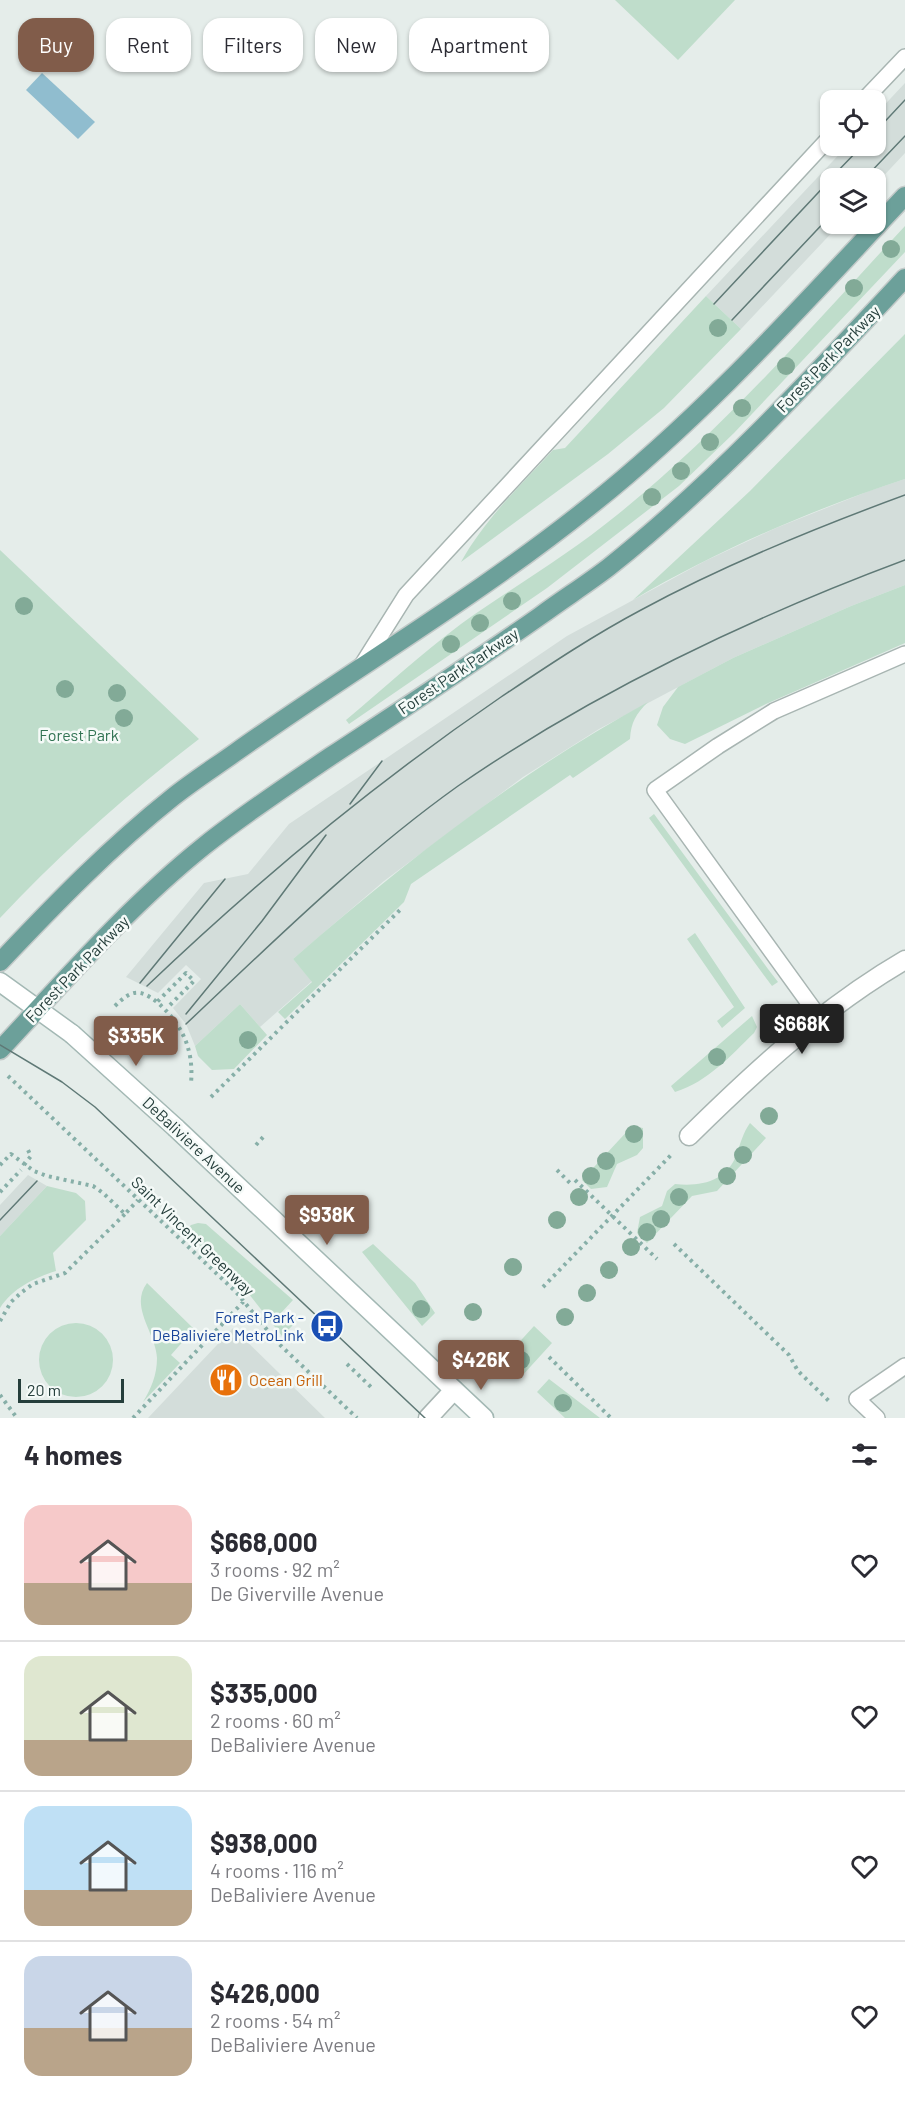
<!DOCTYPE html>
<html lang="en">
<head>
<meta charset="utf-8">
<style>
  body { margin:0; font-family:Barlow,sans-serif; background:#f2f2f3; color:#2b2b33; height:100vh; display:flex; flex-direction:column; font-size:22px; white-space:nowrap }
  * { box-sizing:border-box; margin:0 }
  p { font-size:20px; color:#7c7c81 }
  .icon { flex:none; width:33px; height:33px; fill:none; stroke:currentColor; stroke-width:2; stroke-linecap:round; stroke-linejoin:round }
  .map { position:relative; height:1418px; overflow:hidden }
  .sheet { display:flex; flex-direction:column; background:#fff; flex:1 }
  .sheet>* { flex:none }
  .top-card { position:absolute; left:18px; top:18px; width:600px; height:54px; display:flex; gap:12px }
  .buttons { position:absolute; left:820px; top:90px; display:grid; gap:12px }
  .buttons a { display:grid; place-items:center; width:66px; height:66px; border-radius:12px; background:#fff; box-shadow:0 2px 4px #0004; font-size:30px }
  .scale { position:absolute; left:18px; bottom:15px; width:106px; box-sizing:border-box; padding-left:6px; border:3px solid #253e3b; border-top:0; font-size:16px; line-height:21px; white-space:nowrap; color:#253e3b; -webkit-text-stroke:4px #f5faf8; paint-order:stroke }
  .price { position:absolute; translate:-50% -51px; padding:0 14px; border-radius:6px; background:#815c4a; color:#fff; font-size:20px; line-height:39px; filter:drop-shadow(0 2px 3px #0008) }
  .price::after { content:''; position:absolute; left:50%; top:36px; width:18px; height:14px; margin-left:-9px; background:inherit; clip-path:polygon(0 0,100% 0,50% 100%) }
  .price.active { background:#222; color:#fff }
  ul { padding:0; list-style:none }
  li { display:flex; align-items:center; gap:18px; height:150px; padding:0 24px }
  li+li { border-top:2px solid #e1e1e2 }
  li span { display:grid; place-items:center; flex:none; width:168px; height:120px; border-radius:18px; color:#555 }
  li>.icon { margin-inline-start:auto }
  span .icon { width:72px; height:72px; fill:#fffc; stroke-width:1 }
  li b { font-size:26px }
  h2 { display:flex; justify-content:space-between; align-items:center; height:72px; padding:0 24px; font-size:26px }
  .pill { padding:0 21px; border-radius:18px; background:#fff; box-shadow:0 2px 4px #0004; font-size:21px; line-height:54px }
  .pill.active { background:#815c4a; color:#fff }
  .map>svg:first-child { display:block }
  .built { fill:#d3ddda }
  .green { fill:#bfddcb }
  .water { fill:#90bdcf }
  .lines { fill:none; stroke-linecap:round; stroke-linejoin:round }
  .service-casing { stroke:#a8b5b2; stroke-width:18 }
  .minor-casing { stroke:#a8b5b2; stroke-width:21 }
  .secondary-casing { stroke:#a3b8b4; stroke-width:21 }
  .primary-casing { stroke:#c2c9c8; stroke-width:21 }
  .path { stroke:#87afa8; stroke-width:4; stroke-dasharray:3 4.5; stroke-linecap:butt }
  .service { stroke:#fff; stroke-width:15 }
  .minor { stroke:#fff; stroke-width:18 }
  .secondary { stroke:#fff; stroke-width:18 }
  .primary { stroke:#6ca09a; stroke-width:18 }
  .tram { stroke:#5f7976; stroke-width:1.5 }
  .secondary-bridge-casing { stroke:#a3b8b4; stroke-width:21; stroke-linecap:butt }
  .secondary-bridge { stroke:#fff; stroke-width:18 }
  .tree { fill:#82aa97 }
  .labels { text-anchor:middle; stroke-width:5; stroke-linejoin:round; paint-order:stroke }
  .street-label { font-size:16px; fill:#253e3b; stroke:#f5faf8 }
  .park-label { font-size:16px; fill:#317353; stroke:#f5faf8 }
  .transit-label { font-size:16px; fill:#164399; stroke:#f5faf8; text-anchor:end }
  .food-label { font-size:16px; fill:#c56008; stroke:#f5faf8; text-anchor:start }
</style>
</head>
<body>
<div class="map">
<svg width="905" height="1418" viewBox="0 0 905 1418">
  <rect width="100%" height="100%" fill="#e5edea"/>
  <!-- built -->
  <path class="built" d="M 905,83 L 905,153 L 876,184 L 876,178 L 831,178 L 831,224 L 840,224 L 741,329 L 706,296 L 847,146 L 876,146 L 876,114 Z
    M 905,479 L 905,585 L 851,606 L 733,658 L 599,729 L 523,777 L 384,881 L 293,959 L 312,981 L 260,1027 L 240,1004 L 195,1046 L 186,1024 L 173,1008 L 201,979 L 186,965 L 158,993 L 126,977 L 204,883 L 248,874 L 289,824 L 567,636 L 705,561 L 776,528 L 869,491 Z
    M 28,1175 L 47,1186 L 0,1236 L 0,1205 Z
    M 233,1328 L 325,1418 L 148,1418 Z"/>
  <!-- green -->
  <path class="green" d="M 615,0 L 735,0 L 678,60 Z
    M 905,226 L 905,252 L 734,433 L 679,486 L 547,588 L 349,724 L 346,720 C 383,689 422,653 461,624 C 513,587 568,555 617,515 C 723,430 813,325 905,226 Z
    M 706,296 L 741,329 L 664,408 L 608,454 L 461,562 C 485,519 520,486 553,450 L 565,448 Z
    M 905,334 L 905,479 C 811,510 718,550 633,600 L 750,491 Z
    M 0,550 L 199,739 C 128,793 61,853 0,918 Z
    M 905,585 L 905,643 L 766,704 L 685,744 L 670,739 L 657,725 L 663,707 L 678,687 L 733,658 L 851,606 Z
    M 648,702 C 636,714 631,722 630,739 L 573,778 L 570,775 L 411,884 L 404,902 L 285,1019 L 278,1012 L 312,982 L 293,959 C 404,863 519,772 648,702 Z
    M 654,814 L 768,969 L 778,982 L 772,986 L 763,974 L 649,818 Z
    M 695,933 L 745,1008 L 722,1028 L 717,1021 L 734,1007 L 687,939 Z
    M 240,1004 L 267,1035 L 234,1069 L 212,1070 L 198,1056 L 195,1046 Z
    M 752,1016 L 757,1027 L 754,1033 C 730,1056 709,1081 675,1092 L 671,1086 Z
    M 750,1123 L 766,1138 L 717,1191 L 692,1196 L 647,1243 L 637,1233 L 640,1217 L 662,1206 L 667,1191 L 675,1184 C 701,1187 728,1181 737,1153 C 741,1142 743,1133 750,1123 Z
    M 632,1126 L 643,1128 L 643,1148 L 637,1155 L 617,1164 L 607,1187 L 591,1189 L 582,1180 Z
    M 47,1186 L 76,1193 L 85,1201 L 86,1220 L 53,1253 L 56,1271 C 34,1278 13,1288 0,1308 L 0,1236 Z
    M 198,1223 L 206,1224 L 293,1300 L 281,1313 L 293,1325 L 282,1336 L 245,1289 L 185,1231 L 191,1225 Z
    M 373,1244 L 415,1283 L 435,1313 L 422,1326 L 362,1252 Z
    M 147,1283 L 194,1329 L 171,1355 L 180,1363 L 143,1402 C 151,1389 157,1375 157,1358 C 156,1333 129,1307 147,1283 Z
    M39 1360a37 37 0 1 1 74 0a37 37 0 1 1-74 0Z
    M 534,1326 L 552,1343 L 521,1377 L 503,1360 Z
    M 549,1379 L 600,1418 L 565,1418 L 537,1392 Z"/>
  <!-- water -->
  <path class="water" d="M 42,73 L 95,122 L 78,139 L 26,90 Z"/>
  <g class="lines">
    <!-- service casing -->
    <g class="service-casing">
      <path id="service" d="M 864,100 L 905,57
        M 362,665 L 406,595 L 831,136
        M 819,1017 L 655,790 L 718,746 L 774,711 L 905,654
        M 877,1418 L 857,1399 L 905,1366"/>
    </g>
    <!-- minor casing -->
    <g class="minor-casing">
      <path id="minor" d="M 689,1136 C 755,1071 824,1007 905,960
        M 428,1418 L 454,1390"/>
    </g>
    <!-- secondary casing -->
    <g class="secondary-casing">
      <path id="secondary" d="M 0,982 L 72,1034
        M 176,1128 L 484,1418"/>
    </g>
    <!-- primary casing -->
    <g class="primary-casing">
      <path id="primary" d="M 0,962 C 55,904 110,847 173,797 C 193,781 215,767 236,752 C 353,669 478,596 590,506 C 706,414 804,303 905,196
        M 0,1050 C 65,980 129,906 204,846 C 244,814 288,785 331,756 C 401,710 472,664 540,616 C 563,599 587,584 609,567 C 717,481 811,379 905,278"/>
    </g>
    <!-- path -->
    <path class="path" d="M 170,1005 L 194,981 L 186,973 L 157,1002 C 182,1024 194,1049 191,1083
      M 115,1006 C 131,990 139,988 157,1002
      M 163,1030 L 174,1019
      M 151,1042 L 163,1030 L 155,1021
      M 8,1076 L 236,1292 L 277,1342 L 357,1418
      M 211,1097 L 401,909
      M 256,1145 L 265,1135
      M 0,1165 L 11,1154 L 34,1171 L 47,1176 L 93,1186 L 103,1193 L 125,1214 L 138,1200
      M 24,1165 L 31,1156 L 28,1150
      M 557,1170 L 570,1183
      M 575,1180 L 657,1259
      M 0,1192 L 21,1170
      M 333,1216 L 343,1206
      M 674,1244 L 789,1355 L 798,1371 L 831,1403
      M 543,1287 L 672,1154
      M 0,1321 L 11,1302 L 22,1292 L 33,1284 L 65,1273 L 125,1214
      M 549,1357 L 611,1418
      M 347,1364 L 372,1388
      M 0,1395 L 17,1418
      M 133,1418 L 244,1301"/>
    <!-- service -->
    <use href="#service" class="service"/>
    <!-- minor -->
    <use href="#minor" class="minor"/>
    <!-- secondary -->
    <use href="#secondary" class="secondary"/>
    <!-- primary -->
    <use href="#primary" class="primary"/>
    <!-- tram -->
    <path class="tram" d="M 876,131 L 905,100
      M 831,178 L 862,146
      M 865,178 L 905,136
      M 714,304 L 831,179
      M 732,320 L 831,215
      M 350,804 L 382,761
      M 140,983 L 225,879
      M 147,986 C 257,881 375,783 501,697 C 546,667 592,636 641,610 C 726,564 815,528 905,495
      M 186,1014 L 262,921 L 326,835
      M 186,1024 C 273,942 360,856 458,786 C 592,693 752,617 905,560
      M 0,1045 L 62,1082 L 95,1107 L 425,1418
      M 0,1220 L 37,1181"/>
    <!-- secondary-bridge casing -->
    <g class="secondary-bridge-casing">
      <path id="secondary-bridge" d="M 72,1034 L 176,1128"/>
    </g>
    <!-- secondary-bridge -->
    <use href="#secondary-bridge" class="secondary-bridge"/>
  </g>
  <!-- trees -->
  <g class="tree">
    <circle cx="891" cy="249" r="9"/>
    <circle cx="854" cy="288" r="9"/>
    <circle cx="718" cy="328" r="9"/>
    <circle cx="786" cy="366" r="9"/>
    <circle cx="742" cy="408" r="9"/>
    <circle cx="710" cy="442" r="9"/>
    <circle cx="681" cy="471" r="9"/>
    <circle cx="652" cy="497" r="9"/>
    <circle cx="512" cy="601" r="9"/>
    <circle cx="24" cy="606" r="9"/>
    <circle cx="480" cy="623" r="9"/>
    <circle cx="451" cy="644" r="9"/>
    <circle cx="65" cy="689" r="9"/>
    <circle cx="117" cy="693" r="9"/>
    <circle cx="124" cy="718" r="9"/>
    <circle cx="248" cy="1040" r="9"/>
    <circle cx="717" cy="1057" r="9"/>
    <circle cx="769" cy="1116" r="9"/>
    <circle cx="634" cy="1134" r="9"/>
    <circle cx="743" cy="1155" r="9"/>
    <circle cx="606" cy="1161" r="9"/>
    <circle cx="591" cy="1176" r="9"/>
    <circle cx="727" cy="1176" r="9"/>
    <circle cx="579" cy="1197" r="9"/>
    <circle cx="679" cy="1197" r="9"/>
    <circle cx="661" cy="1219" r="9"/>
    <circle cx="557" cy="1220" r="9"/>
    <circle cx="647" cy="1232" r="9"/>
    <circle cx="631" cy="1247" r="9"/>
    <circle cx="513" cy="1267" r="9"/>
    <circle cx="609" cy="1270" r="9"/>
    <circle cx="587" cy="1293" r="9"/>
    <circle cx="421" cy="1309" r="9"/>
    <circle cx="473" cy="1312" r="9"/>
    <circle cx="565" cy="1317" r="9"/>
    <circle cx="521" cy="1360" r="9"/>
    <circle cx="563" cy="1403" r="9"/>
  </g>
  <!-- icons -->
  <defs>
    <g id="bus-disc" transform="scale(1.725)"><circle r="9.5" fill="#1a4fb4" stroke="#f5faf8"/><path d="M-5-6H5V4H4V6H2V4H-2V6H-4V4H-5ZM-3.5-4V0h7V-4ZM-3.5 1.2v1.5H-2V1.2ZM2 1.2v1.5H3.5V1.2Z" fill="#fff"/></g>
    <g id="restaurant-disc" transform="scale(1.725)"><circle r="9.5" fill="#e8710a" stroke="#f5faf8"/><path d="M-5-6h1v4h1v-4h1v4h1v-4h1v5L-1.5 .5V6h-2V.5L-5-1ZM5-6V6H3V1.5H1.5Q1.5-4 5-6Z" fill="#fff"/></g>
  </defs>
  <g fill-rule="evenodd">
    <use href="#bus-disc" x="327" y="1326"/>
    <use href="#restaurant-disc" x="226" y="1380"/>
  </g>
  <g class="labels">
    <!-- street labels -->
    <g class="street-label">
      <text transform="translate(828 359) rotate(-46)" y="6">Forest Park Parkway</text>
      <text transform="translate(458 671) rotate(-34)" y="6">Forest Park Parkway</text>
      <text transform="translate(77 969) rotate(-46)" y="6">Forest Park Parkway</text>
      <text transform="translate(194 1145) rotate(43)" y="6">DeBaliviere Avenue</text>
      <text transform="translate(193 1236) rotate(44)" y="6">Saint Vincent Greenway</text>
    </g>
    <!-- park labels -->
    <g class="park-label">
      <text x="79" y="741">Forest Park</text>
    </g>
    <!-- transit labels -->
    <g class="transit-label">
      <text x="304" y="1323">Forest Park -<tspan x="304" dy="18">DeBaliviere MetroLink</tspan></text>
    </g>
    <!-- food labels -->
    <g class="food-label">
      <text x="249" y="1386">Ocean Grill</text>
    </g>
  </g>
</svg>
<div class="buttons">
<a><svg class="icon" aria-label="locate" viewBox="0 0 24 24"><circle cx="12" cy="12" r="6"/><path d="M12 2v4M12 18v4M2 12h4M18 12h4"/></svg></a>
<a><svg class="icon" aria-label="layers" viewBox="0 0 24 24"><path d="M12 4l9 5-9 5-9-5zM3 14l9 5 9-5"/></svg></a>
</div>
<div class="scale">20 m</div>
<b class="price active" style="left:802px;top:1055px">$668K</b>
<b class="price" style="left:136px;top:1067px">$335K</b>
<b class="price" style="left:327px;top:1246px">$938K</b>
<b class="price" style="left:481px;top:1391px">$426K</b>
<div class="top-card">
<a class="pill active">Buy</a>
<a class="pill">Rent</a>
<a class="pill">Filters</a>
<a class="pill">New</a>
<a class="pill">Apartment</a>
</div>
</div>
<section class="sheet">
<h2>4 homes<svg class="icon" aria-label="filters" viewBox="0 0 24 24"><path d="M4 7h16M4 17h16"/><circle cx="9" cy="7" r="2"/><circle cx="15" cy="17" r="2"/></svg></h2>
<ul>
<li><span style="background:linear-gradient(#f6c9c9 65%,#b9a48a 0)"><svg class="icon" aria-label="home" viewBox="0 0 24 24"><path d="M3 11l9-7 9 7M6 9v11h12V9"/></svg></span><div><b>$668,000</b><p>3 rooms · 92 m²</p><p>De Giverville Avenue</p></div><svg class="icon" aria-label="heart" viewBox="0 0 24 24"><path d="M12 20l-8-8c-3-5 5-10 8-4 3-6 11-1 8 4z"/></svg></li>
<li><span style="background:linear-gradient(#dfe7d0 70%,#b9a48a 0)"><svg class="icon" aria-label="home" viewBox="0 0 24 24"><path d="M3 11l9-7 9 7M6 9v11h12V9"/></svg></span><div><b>$335,000</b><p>2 rooms · 60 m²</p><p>DeBaliviere Avenue</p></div><svg class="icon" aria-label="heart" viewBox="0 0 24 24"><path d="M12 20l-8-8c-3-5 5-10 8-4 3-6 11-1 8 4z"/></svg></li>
<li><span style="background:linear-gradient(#bfe0f5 70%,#b9a48a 0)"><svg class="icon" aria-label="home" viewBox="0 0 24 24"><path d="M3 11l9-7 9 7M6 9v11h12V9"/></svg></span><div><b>$938,000</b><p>4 rooms · 116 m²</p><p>DeBaliviere Avenue</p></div><svg class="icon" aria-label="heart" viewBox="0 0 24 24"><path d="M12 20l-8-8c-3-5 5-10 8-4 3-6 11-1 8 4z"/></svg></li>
<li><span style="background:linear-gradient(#c9d6e8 60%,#b9a48a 0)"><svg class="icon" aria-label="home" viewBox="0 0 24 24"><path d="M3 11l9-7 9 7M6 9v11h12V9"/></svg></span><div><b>$426,000</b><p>2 rooms · 54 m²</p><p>DeBaliviere Avenue</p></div><svg class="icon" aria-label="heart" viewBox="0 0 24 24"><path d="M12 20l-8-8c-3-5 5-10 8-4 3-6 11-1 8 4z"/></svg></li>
</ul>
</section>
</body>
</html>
